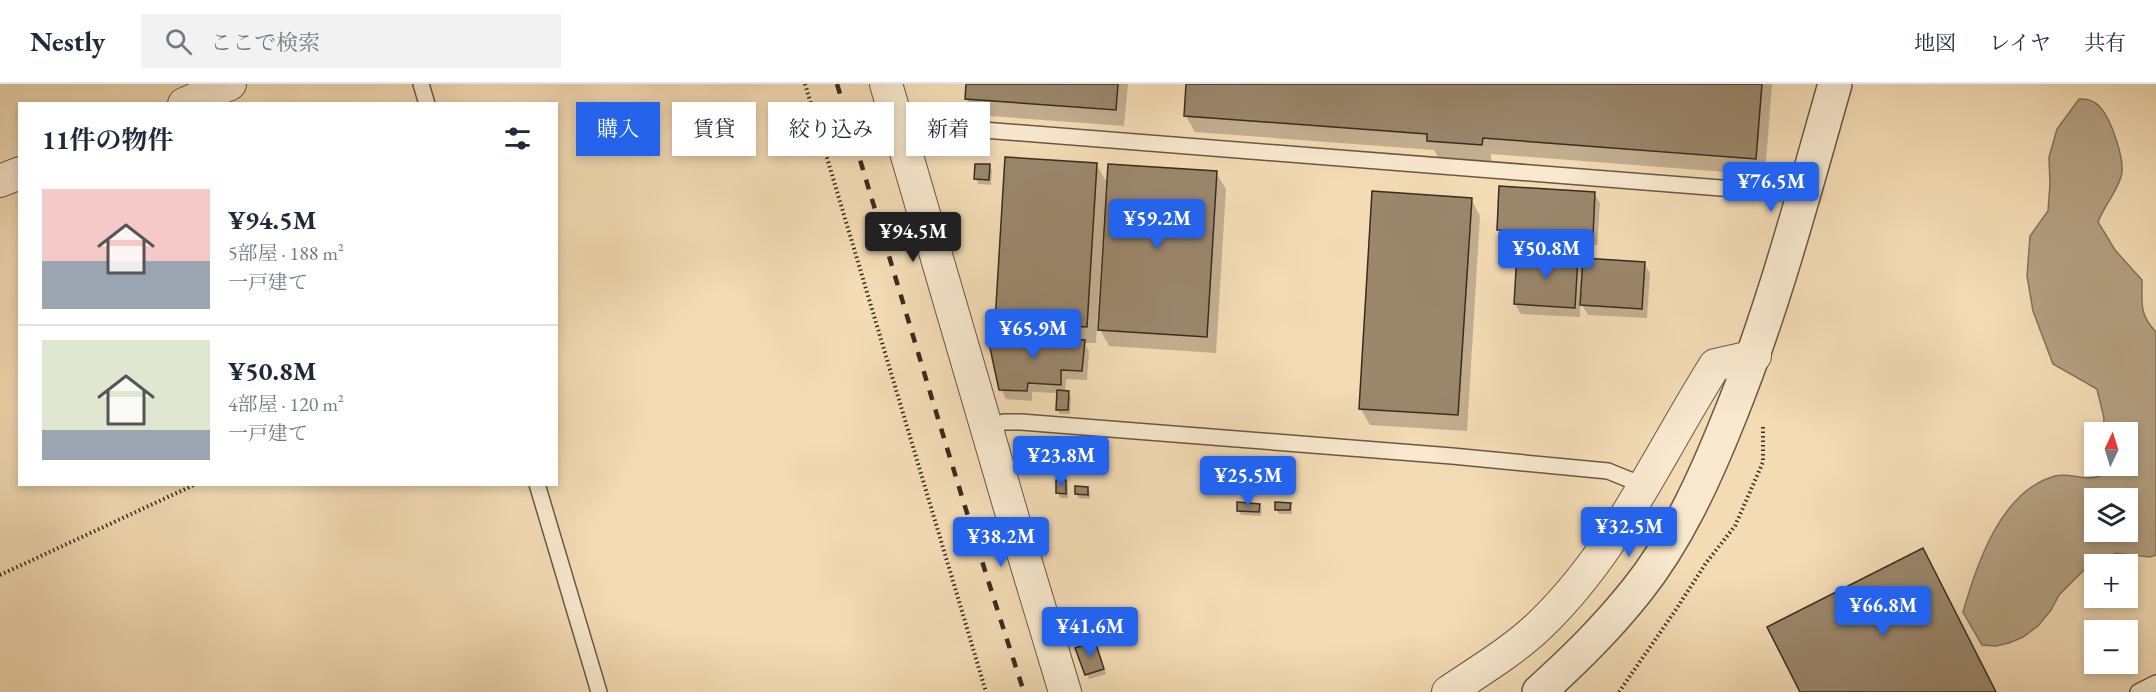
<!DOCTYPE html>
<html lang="ja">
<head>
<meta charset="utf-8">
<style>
  body { margin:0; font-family:"EB Garamond","Noto Serif JP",serif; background:#f2f2f3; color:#1f2937; height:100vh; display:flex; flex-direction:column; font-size:22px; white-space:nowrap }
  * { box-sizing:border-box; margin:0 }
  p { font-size:20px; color:#747a83 }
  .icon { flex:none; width:33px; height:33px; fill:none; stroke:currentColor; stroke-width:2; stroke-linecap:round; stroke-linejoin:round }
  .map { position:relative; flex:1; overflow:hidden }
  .side { position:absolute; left:18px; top:18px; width:540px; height:384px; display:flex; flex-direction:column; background:#fff; border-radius:0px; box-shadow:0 3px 9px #0003 }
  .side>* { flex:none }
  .hud { position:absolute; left:576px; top:18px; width:570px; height:54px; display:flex; gap:12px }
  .needle { width:39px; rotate:4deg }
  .controls { position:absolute; left:2084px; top:338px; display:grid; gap:12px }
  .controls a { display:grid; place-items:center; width:54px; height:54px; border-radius:0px; background:#fff; box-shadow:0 3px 9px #0003; font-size:30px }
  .price { position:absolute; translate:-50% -51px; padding:0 14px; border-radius:6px; background:#2563eb; color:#fff; font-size:20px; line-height:39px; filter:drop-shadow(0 2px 3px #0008) }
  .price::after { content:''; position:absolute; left:50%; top:36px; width:18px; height:14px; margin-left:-9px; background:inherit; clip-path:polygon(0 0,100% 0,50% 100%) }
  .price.selected { background:#222; color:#fff }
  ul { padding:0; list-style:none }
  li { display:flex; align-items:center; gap:18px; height:150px; padding:0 24px }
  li+li { border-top:2px solid #e0e1e3 }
  li span { display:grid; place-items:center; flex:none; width:168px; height:120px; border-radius:0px; color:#555 }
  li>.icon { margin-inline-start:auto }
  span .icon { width:72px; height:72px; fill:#fffc; stroke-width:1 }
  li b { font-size:26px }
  h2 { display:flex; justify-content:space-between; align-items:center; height:72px; padding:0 24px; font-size:26px }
  .pill { padding:0 21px; border-radius:0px; background:#fff; box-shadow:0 3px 9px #0003; font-size:21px; line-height:54px }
  .pill.selected { background:#2563eb; color:#fff }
  header { display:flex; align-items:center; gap:36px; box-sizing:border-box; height:84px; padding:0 30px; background:#fff; border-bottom:2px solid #e0e1e3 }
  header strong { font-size:28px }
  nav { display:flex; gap:33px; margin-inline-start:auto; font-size:21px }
  .search { width:420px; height:54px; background:#f2f2f3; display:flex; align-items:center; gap:15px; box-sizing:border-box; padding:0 21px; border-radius:0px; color:#747a83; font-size:22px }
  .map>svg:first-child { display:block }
  .water { fill:#b4a081; stroke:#83725a; stroke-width:1.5; fill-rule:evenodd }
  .shadow { fill:#0003 }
  .building { fill:#9a876c; stroke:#392c1f; stroke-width:1.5 }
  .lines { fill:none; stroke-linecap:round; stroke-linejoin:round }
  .service-casing { stroke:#685844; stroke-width:18 }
  .minor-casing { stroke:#685844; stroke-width:34 }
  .tertiary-casing { stroke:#685844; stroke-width:36 }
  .path { stroke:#392c1f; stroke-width:4; stroke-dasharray:1.5 3; stroke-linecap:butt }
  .service { stroke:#f7e8ce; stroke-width:15 }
  .minor { stroke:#f7e8ce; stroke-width:32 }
  .tertiary { stroke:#f7e8ce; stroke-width:33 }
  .rail { stroke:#392c1f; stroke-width:4.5; stroke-dasharray:10 10; stroke-linecap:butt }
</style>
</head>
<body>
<header>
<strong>Nestly</strong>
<div class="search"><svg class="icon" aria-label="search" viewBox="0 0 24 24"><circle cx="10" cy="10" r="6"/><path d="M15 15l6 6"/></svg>ここで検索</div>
<nav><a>地図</a><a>レイヤ</a><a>共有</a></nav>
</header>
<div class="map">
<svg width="2156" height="608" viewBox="0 0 2156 608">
  <rect width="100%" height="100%" fill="#f3dbb4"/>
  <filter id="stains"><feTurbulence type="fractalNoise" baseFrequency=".00333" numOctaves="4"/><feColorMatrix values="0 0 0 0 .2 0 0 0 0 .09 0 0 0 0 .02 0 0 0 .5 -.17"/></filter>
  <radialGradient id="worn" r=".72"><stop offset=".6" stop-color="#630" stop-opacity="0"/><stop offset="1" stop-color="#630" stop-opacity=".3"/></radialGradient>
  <!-- water -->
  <path class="water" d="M 2079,15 C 2087,15 2094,16 2100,23 C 2111,35 2126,77 2121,93 C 2116,109 2104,122 2098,138 L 2115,166 L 2142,196 C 2142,220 2139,230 2156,248 L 2156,471 L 2150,473 L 2116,469 L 2091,479 L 2059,511 L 2051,526 L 2038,542 L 2023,553 L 2009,559 L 1996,562 L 1982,561 L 1963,528 C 1977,479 2001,407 2055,392 C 2072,388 2083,398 2100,392 L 2101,381 L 2127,381 L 2127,348 L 2103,348 L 2104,334 L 2097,305 L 2053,280 L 2033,227 L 2027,192 L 2030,152 L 2048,127 L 2050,100 L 2049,73 L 2057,45 ZM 2094,414 L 2127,414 L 2127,447 L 2094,447 Z"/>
  <!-- shadow -->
  <path class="shadow" d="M 967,0 L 1128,0 L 1124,42 L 976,31 L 966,14 Z
    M 1188,0 L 1772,0 L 1765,91 L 1491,70 L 1491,77 L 1438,73 L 1434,66 L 1195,48 L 1185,31 Z
    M 1096,80 L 1106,97 L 1096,259 L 1084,259 L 1089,267 L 1087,296 L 1066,295 L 1065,308 L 1068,309 L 1071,313 L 1070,330 L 1060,330 L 1057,325 L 1058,309 L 1032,308 L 1032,317 L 1006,315 L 1001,305 L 1006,253 L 997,238 Z
    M 989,82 L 992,86 L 991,101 L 978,100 L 976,95 Z
    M 1216,89 L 1226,105 L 1216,269 L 1109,262 L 1100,245 Z
    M 1594,109 L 1600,119 L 1597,161 L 1504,155 L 1498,146 Z
    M 1471,115 L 1480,132 L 1467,347 L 1370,341 L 1360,324 Z
    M 1518,170 L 1577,174 L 1584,186 L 1644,179 L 1650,189 L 1647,234 L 1588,231 L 1580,218 L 1580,233 L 1521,230 L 1515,220 Z
    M 1065,397 L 1068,402 L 1068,414 L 1060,414 L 1058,409 Z
    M 1088,404 L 1090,409 L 1090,415 L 1079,414 L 1076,410 Z
    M 1290,420 L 1292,425 L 1292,430 L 1279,430 L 1276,425 Z
    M 1259,421 L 1262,426 L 1261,432 L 1241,431 L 1238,426 Z
    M 1097,564 L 1106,590 L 1089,595 L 1077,565 Z"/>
  <!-- building -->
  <path class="building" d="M 966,0 L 1118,0 L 1116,26 L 965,15 Z
    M 1186,0 L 1762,0 L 1756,75 L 1483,54 L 1482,61 L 1427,57 L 1427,50 L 1184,32 Z
    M 1005,73 L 1097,79 L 1087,243 L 995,238 Z
    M 975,80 L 990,80 L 989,96 L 974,95 Z
    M 1108,80 L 1217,87 L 1207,253 L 1098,246 Z
    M 1499,102 L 1595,108 L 1593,152 L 1497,146 Z
    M 1372,107 L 1472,114 L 1458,331 L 1359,325 Z
    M 1517,169 L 1578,172 L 1575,224 L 1514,220 Z
    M 1583,174 L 1645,178 L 1642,225 L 1580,221 Z
    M 987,250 L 1085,256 L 1082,287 L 1061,286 L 1061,301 L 1028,299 L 1027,307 L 999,306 Z
    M 1057,306 L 1069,307 L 1068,326 L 1056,326 Z
    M 1056,396 L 1066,396 L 1066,410 L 1056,409 Z
    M 1075,402 L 1088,403 L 1088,411 L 1075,410 Z
    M 1237,418 L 1260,420 L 1259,428 L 1237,427 Z
    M 1275,418 L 1291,419 L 1290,426 L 1275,426 Z
    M 1923,464 L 1996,608 L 1800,608 L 1767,543 Z
    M 1095,557 L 1104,585 L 1085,591 L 1075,564 Z"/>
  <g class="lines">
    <!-- service casing -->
    <g class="service-casing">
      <path id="service" d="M 421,0 L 427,20
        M 900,46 L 916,42 L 933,42 L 1772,108 L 1804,109
        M 987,343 L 1004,338 L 1021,338 L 1452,372 L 1608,387 L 1645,402
        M 537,400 L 599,608
        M 2138,608 L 2156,599"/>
    </g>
    <!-- minor casing -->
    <g class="minor-casing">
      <path id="minor" d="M 886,0 L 1024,472 L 1065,608
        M 184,20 L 230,0
        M 0,97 L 20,89
        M 1448,608 C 1479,587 1513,567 1540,541 C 1618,466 1658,371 1715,281 L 1755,272"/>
    </g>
    <!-- tertiary casing -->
    <g class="tertiary-casing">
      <path id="tertiary" d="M 1539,608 C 1575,575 1606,545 1637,506 C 1677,456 1705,394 1729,334 C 1773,226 1803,112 1835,0"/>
    </g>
    <!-- path -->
    <path class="path" d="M 805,0 L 986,608
      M 0,491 L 196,400
      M 1619,608 L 1675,527 L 1706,479 L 1735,442 L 1763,378 L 1763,342"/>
    <!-- service -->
    <use href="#service" class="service"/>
    <!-- minor -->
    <use href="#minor" class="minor"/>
    <!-- tertiary -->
    <use href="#tertiary" class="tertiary"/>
    <!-- rail -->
    <path class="rail" d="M 837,0 C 899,203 958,407 1024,608"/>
  </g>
  <rect width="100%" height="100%" filter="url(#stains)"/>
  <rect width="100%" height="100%" fill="url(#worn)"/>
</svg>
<div class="controls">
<a><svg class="needle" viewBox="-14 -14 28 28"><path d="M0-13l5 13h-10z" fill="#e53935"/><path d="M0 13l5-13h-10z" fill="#747a83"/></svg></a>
<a><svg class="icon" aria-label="layers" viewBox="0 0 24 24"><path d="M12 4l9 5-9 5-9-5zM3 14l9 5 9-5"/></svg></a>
<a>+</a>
<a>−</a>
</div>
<b class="price" style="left:1771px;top:129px">¥76.5M</b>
<b class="price" style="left:1157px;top:166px">¥59.2M</b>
<b class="price selected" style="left:913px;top:179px">¥94.5M</b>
<b class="price" style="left:1546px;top:196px">¥50.8M</b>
<b class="price" style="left:1033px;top:276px">¥65.9M</b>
<b class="price" style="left:1061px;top:403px">¥23.8M</b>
<b class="price" style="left:1248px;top:423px">¥25.5M</b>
<b class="price" style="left:1629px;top:474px">¥32.5M</b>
<b class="price" style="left:1001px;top:484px">¥38.2M</b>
<b class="price" style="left:1883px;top:553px">¥66.8M</b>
<b class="price" style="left:1090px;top:574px">¥41.6M</b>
<div class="hud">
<a class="pill selected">購入</a>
<a class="pill">賃貸</a>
<a class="pill">絞り込み</a>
<a class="pill">新着</a>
</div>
<section class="side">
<h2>11件の物件<svg class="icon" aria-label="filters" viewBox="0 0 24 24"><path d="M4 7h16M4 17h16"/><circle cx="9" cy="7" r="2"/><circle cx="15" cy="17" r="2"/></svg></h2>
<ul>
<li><span style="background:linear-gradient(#f6c9c9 60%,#9aa5b1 0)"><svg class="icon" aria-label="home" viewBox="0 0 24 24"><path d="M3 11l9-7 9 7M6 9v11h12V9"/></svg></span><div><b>¥94.5M</b><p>5部屋 · 188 m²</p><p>一戸建て</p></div></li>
<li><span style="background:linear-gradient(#dfe7d0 75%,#9aa5b1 0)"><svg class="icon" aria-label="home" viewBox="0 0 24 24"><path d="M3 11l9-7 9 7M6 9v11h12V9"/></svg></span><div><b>¥50.8M</b><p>4部屋 · 120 m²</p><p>一戸建て</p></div></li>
</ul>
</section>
</div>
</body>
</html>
